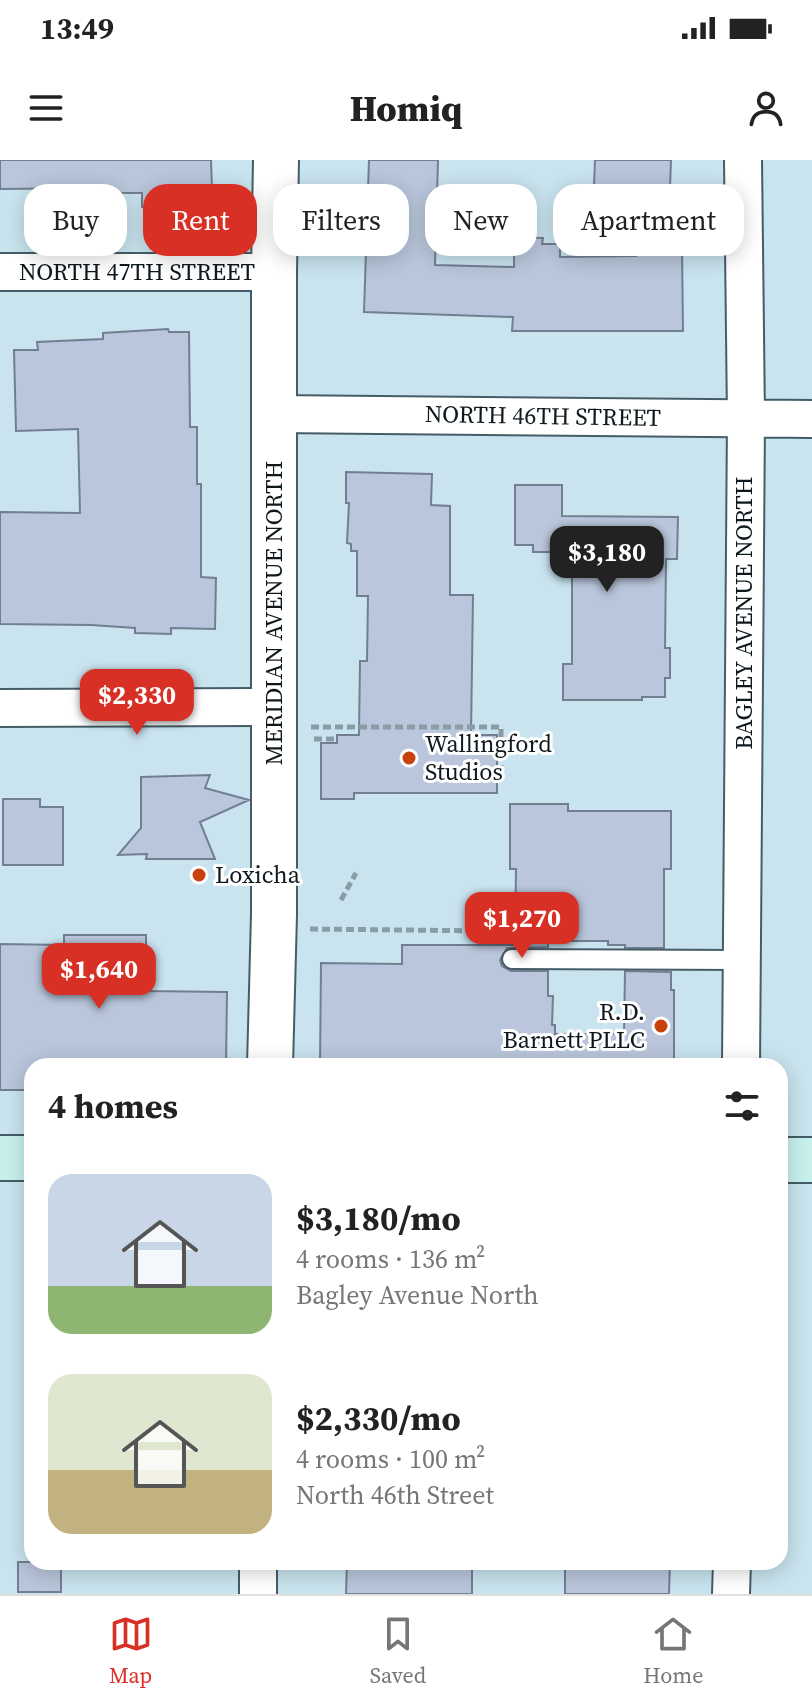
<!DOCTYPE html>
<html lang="en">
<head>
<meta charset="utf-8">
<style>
  body { margin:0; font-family:"Source Serif 4",serif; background:#f6f6f6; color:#222; height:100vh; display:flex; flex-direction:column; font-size:30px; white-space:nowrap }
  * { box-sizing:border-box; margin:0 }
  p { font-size:26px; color:#767676 }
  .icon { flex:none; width:44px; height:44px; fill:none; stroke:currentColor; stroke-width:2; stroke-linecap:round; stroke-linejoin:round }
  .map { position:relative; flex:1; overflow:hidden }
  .panel { position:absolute; left:24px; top:898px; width:764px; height:512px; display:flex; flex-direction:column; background:#fff; border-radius:24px; box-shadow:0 4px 20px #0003 }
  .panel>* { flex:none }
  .top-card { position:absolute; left:24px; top:24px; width:764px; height:72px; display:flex; gap:16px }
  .price { position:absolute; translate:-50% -68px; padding:0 18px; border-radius:16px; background:#d93025; color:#fff; font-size:26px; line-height:52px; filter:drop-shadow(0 2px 4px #0008) }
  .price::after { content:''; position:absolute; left:50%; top:48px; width:24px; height:18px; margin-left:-12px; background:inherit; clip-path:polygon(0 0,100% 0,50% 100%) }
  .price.on { background:#222; color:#fff }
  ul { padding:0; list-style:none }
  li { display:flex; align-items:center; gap:24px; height:200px; padding:0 24px }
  li span { display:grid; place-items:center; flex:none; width:224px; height:160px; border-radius:24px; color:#555 }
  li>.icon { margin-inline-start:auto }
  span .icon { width:96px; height:96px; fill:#fffc; stroke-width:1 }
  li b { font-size:34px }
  h2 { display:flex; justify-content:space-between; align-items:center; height:96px; padding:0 24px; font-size:34px }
  .tag { padding:0 28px; border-radius:24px; background:#fff; box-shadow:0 4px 20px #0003; font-size:28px; line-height:72px }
  .tag.on { background:#d93025; color:#fff }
  .status { display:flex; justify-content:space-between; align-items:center; height:56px; padding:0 40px; background:#fff; direction:ltr }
  .status svg { height:22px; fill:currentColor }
  header { display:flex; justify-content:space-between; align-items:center; height:104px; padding:0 24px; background:#fff; font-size:36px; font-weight:800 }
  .tabs { display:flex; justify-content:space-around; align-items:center; height:112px; border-top:2px solid #e0e0e0; background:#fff; font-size:22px; color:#767676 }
  .tabs a { display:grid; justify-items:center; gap:4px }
  .tabs .on { color:#d93025 }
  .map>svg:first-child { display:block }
  .building { fill:#b9c6db; stroke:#727f92; stroke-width:2 }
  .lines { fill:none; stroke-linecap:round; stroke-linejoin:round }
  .service-casing { stroke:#455d67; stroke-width:22 }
  .minor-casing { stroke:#455d67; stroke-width:40 }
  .tertiary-casing { stroke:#455d67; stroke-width:48 }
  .secondary-casing { stroke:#455d67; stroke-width:48 }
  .path { stroke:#889da5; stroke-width:5; stroke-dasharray:8 4; stroke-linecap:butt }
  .service { stroke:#fff; stroke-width:18 }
  .minor { stroke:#fff; stroke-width:36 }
  .tertiary { stroke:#fff; stroke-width:44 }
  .secondary { stroke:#c7f0ed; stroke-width:44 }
  .poi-dot { fill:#c8400e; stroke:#fff; stroke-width:3 }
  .labels { text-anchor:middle; stroke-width:6; stroke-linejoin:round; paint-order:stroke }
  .street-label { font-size:24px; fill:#0f191d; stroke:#fff }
  .poi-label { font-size:24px; fill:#0f191d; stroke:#fff; text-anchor:start }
</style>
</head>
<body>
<div class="status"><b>13:49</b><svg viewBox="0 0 49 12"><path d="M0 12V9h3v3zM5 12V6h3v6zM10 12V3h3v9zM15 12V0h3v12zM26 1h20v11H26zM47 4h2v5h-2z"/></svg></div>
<header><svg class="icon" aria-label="menu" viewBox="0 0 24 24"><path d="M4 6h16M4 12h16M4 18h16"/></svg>Homiq<svg class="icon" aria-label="person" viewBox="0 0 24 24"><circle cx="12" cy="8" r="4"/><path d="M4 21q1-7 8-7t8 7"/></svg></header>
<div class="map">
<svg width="812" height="1434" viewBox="0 0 812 1434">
  <rect width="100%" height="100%" fill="#c9e4ef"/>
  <!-- building -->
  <path class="building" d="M 0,0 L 211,0 L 212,29 L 206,29 L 206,47 L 142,47 L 142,33 L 95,33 L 94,28 L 0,29 Z
    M 369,0 L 438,0 L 435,105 L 514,107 L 514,77 L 543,78 L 542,84 L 560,84 L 560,97 L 636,96 L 635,88 L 682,88 L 683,171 L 512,171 L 513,157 L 364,152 Z
    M 595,0 L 671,0 L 670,28 L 594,26 Z
    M 168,169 L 169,172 L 189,172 L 190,267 L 197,267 L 197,324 L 201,324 L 201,417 L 216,418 L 215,469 L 171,468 L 171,474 L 135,473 L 135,468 L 91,465 L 0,464 L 0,352 L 80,353 L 78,269 L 16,271 L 14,190 L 38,190 L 37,182 L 103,179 L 103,173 Z
    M 346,312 L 432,314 L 431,345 L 450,346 L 450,435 L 473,435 L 471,575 L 497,575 L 497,633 L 354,633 L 354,639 L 321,639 L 321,583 L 337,583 L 337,575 L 359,575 L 360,501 L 367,501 L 368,436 L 357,436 L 357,391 L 351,391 L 351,384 L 347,383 L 349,343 L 346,343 Z
    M 515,325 L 562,325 L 562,356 L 678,357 L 677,399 L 666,399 L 665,488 L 670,488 L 670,518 L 665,518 L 665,537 L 642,537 L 642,540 L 563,540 L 563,504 L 572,504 L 572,392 L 533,392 L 533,385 L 515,385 Z
    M 210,615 L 205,628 L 249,640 L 200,662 L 215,699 L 146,699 L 147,694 L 118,695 L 141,668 L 141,617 Z
    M 3,639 L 40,639 L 40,647 L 63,647 L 63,705 L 3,705 Z
    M 510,644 L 568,644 L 568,651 L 671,651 L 671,709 L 664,709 L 664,788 L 625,788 L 625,785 L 608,785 L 608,781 L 548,781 L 548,787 L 507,788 L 500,800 L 502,806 L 511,811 L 548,811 L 548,836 L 553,836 L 552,865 L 555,865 L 555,874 L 624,874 L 625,811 L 671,812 L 671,830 L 674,830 L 674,906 L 320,906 L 321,803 L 402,804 L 402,785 L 515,785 L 516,709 L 510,709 Z
    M 64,775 L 146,775 L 146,831 L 227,832 L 226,906 L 32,906 L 32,930 L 0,930 L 0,784 L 64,785 Z
    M 18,1402 L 61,1402 L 61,1432 L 18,1432 Z
    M 347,1402 L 472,1402 L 472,1434 L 346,1434 Z
    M 565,1402 L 670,1402 L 669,1434 L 565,1434 Z"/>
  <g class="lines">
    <!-- service casing -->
    <g class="service-casing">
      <path id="service" d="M 512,799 L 742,800"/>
    </g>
    <!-- minor casing -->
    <g class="minor-casing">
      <path id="minor" d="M 0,112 L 274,112
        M 275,254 L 812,259
        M 0,548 L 274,547
        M 741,906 L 746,259 L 743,0
        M 258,1434 L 258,1402
        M 731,1434 L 732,1402"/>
    </g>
    <!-- tertiary casing -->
    <g class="tertiary-casing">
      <path id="tertiary" d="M 270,906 L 274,754 L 274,112 L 276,0"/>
    </g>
    <!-- secondary casing -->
    <g class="secondary-casing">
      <path id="secondary" d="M 0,998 L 32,998
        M 780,1000 L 812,1000"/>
    </g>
    <!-- path -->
    <path class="path" d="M 311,567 L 501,567 L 501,619 L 486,619 L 486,614
      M 314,579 L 337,579
      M 341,740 L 356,713
      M 310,769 L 496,771"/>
    <!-- service -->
    <use href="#service" class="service"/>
    <!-- minor -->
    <use href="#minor" class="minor"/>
    <!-- tertiary -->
    <use href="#tertiary" class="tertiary"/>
    <!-- secondary -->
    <use href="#secondary" class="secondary"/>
  </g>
  <!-- markers -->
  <g class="poi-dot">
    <circle cx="409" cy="598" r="8"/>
    <circle cx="199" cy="715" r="8"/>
    <circle cx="661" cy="866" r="8"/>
  </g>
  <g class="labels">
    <!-- street labels -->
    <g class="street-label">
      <text x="137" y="120">NORTH 47TH STREET</text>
      <text transform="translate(543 256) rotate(1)" y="8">NORTH 46TH STREET</text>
      <text transform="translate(274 453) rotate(-90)" y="8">MERIDIAN AVENUE NORTH</text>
      <text transform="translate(744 453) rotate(-90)" y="8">BAGLEY AVENUE NORTH</text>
    </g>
    <!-- poi labels -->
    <g class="poi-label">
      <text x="425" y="592">Wallingford<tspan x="425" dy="28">Studios</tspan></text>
      <text x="215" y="723">Loxicha</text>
      <text x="645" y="860" text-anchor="end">R.D.<tspan x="645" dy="28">Barnett PLLC</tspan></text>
    </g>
  </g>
</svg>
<b class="price on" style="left:607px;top:434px">$3,180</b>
<b class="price" style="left:137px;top:577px">$2,330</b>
<b class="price" style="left:522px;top:800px">$1,270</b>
<b class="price" style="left:99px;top:851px">$1,640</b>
<div class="top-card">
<a class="tag">Buy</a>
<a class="tag on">Rent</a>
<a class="tag">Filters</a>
<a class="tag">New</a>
<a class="tag">Apartment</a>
</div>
<section class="panel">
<h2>4 homes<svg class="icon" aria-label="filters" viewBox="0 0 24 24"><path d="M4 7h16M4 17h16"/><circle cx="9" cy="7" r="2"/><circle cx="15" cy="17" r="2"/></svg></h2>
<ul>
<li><span style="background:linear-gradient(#c9d6e8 70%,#8fb573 0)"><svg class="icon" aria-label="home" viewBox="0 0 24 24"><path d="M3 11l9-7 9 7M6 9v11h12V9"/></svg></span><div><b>$3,180/mo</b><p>4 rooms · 136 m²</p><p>Bagley Avenue North</p></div></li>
<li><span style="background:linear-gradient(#dfe7d0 60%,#c2b280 0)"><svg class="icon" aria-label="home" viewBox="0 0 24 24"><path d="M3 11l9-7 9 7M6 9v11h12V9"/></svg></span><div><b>$2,330/mo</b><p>4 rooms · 100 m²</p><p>North 46th Street</p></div></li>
</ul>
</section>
</div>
<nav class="tabs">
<a class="on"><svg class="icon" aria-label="map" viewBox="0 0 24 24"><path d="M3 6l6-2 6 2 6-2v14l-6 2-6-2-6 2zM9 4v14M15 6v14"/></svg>Map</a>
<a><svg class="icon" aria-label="saved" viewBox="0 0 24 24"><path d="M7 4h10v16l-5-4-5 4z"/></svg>Saved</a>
<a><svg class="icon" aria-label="home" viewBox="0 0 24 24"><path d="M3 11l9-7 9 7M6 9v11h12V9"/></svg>Home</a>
</nav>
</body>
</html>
